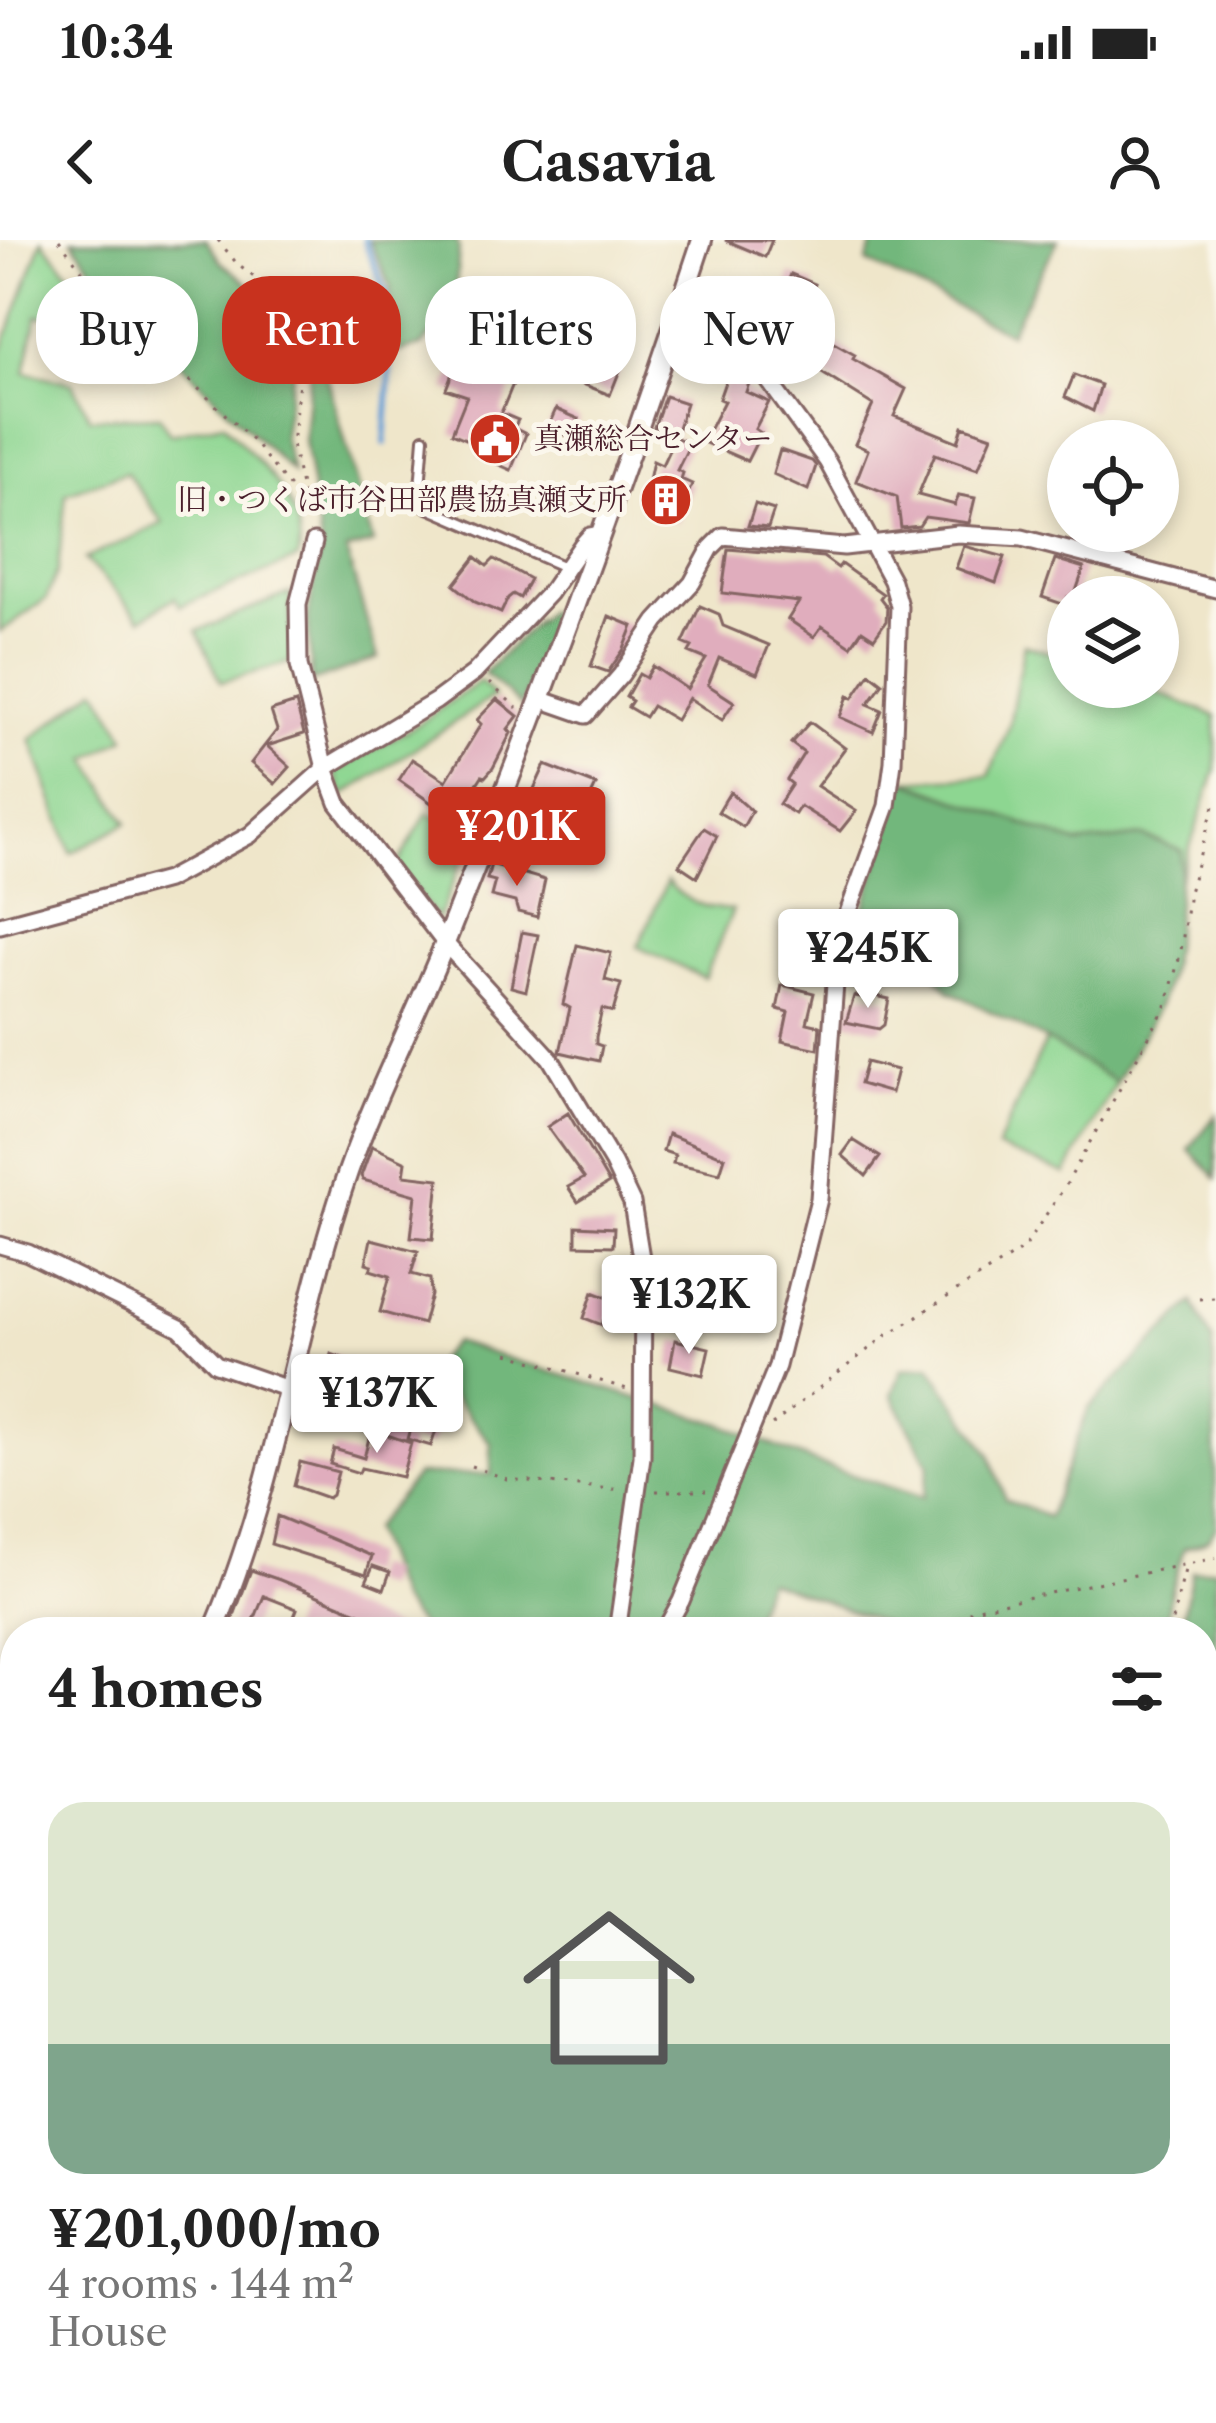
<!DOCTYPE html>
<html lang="en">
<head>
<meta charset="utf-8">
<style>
  body { margin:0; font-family:"Libre Caslon Text","Noto Serif JP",serif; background:#f6f6f6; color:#222; height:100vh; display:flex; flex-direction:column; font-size:45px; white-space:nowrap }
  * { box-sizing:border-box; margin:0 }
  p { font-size:39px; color:#767676 }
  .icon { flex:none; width:66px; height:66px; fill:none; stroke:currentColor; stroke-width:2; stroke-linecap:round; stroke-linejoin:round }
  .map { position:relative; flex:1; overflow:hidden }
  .panel { position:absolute; left:0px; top:1377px; width:1218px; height:807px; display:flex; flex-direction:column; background:#fff; border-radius:48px 48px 0 0; box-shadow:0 6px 18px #0003 }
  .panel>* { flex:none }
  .banner { position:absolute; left:36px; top:36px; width:1146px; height:108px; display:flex; gap:24px }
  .buttons { position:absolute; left:1047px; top:180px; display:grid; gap:24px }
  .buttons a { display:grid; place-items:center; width:132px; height:132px; border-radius:50%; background:#fff; box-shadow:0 6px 18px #0003; font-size:60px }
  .price { position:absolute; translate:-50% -102px; padding:0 27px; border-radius:12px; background:#fff; color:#222; font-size:39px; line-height:78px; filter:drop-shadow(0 3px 6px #0008) }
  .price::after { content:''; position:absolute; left:50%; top:72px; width:36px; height:27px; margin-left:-18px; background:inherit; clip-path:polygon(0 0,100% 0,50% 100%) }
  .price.selected { background:#c8321e; color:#fff }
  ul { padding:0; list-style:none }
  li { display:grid; align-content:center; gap:24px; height:636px; padding:0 48px }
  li+li { border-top:3px solid #e0e0e0 }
  li span { display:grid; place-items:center; height:372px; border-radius:36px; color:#555 }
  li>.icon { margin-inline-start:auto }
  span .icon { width:216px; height:216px; fill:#fffc; stroke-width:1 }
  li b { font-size:51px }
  h2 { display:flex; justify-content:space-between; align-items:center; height:144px; padding:0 48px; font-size:51px }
  .pill { padding:0 42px; border-radius:48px; background:#fff; box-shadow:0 6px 18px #0003; font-size:42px; line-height:108px }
  .pill.selected { background:#c8321e; color:#fff }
  .status { display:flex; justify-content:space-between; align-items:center; height:84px; padding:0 60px; background:#fff; direction:ltr }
  .status svg { height:33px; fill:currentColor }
  header { display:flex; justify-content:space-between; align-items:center; height:156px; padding:0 48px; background:#fff; font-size:54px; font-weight:700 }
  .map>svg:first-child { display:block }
  .built { fill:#f7d0ce }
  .green { fill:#8dd691; stroke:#6c7a5e; stroke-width:3 }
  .forest { fill:#72b77b; stroke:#5e6b53; stroke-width:3 }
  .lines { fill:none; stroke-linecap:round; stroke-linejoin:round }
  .stream { stroke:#66a0d6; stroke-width:6 }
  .building { fill:#e0adbd }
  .service-casing { stroke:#846563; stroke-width:14 }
  .minor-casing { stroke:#846563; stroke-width:21 }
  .tertiary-casing { stroke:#846563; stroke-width:24 }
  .path { stroke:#846563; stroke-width:3; stroke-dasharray:3 9; stroke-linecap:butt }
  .service { stroke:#fff; stroke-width:8 }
  .minor { stroke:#fff; stroke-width:15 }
  .tertiary { stroke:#fff; stroke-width:18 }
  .labels { text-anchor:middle; stroke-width:10; stroke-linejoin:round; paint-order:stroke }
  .poi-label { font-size:30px; fill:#4a1f2b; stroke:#fbf7ec; text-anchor:start }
</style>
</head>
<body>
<div class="status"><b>10:34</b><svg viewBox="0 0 49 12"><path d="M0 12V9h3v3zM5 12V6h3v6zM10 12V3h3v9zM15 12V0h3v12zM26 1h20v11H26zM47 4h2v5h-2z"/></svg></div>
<header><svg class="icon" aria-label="back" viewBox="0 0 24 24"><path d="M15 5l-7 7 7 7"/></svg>Casavia<svg class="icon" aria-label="person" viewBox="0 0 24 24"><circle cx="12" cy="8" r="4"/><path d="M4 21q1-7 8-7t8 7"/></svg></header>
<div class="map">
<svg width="1216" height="2183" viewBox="0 0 1216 2183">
  <rect width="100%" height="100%" fill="#fbf7ec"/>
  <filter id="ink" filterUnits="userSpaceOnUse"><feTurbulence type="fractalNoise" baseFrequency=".00833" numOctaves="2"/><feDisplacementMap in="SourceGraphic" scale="24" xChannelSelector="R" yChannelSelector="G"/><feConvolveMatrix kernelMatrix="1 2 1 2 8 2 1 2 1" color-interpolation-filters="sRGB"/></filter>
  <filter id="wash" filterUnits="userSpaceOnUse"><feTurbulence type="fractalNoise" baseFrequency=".004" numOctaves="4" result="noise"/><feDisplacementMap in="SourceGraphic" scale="48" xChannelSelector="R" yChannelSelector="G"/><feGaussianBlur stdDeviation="2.7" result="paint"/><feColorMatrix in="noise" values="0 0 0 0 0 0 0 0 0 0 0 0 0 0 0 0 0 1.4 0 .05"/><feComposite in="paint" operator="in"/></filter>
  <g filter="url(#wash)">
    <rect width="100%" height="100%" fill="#efe6ca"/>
    <!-- built -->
    <path class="built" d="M 748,2169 L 888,2169 L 887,2183 L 748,2183 Z"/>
    <!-- green -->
    <path class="green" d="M 42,0 L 107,78 L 37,76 L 25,132 L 73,143 L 90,178 L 159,176 L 170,194 L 224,183 C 256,222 310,264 298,319 L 180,366 L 175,357 L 141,379 L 85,319 L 163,283 L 126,232 L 66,253 L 58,330 L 46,359 L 0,392 L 0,116 Z
      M 290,353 L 291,422 L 221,442 L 197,391 Z
      M 1024,404 L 1068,418 L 1068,447 L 1143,447 L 1216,476 L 1216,529 L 1176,649 L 1181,611 L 1143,596 L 1078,605 L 904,540 L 989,536 L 1009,486 Z
      M 480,441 L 494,456 L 343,556 L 335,532 L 420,483 Z
      M 97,448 L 126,497 L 88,519 L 127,583 L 71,613 L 31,499 Z
      M 427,573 L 471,598 L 438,679 L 396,627 Z
      M 667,641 C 684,662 706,669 733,670 L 704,738 L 638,707 Z
      M 1046,800 L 1116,842 L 1066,934 L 997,908 Z
      M 1216,1543 L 1216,1725 L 1203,1694 L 1203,1545 Z
      M 1203,1727 L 1216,1759 L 1216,1928 L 1203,1924 Z"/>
    <!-- forest -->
    <path class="forest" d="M 72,0 L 206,0 L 221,22 L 279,67 L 295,113 L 283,196 L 292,232 L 111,55 Z
      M 369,0 L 456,0 L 459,8 L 453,90 L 431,95 L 422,106 L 394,113 L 390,46 Z
      M 874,0 L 1058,0 L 1009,93 L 867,22 Z
      M 324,125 L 373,303 L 346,311 L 378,418 L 312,442 L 308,377 L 321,306 L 304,200 L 310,130 Z
      M 547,371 L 556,376 L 521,466 L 484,433 Z
      M 904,540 L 1078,604 L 1143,596 L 1182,611 C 1174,660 1179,711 1161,759 C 1150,787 1130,815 1116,842 L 1046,800 L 950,751 L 919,717 L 858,688 Z
      M 1216,875 L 1216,938 L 1189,909 Z
      M 1193,1062 L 1213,1102 L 1216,1286 C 1210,1301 1199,1304 1184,1308 L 1171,1350 L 1165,1392 L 887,1392 L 887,1384 L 767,1340 L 747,1392 L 425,1392 L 398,1360 L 372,1289 L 417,1235 L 491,1234 L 491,1203 L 429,1129 L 454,1102 L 722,1184 L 816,1223 L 923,1258 L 929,1225 L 892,1155 L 902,1129 L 930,1126 L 990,1214 L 1005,1259 L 1048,1277 L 1088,1169 Z
      M 1216,1328 L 1216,1543 L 1203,1545 L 1203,1392 L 1180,1392 L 1192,1331 Z"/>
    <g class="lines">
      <!-- stream -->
      <path class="stream" d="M 364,0 L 385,51 L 390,133 L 385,203"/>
    </g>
    <g id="blocks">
      <!-- building -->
      <path class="building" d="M 725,0 L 772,0 L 765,17 Z
        M 791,34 L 815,44 L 807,64 L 783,54 Z
        M 479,63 L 518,79 L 520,73 L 626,115 L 610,155 L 523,120 L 501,173 L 518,180 L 514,188 L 526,194 L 511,230 L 479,216 L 477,204 L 452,193 L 467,156 L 446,149 Z
        M 692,91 L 719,101 L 712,122 L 684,115 Z
        M 832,102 L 855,115 L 853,119 L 906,149 L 894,176 L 958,202 L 963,186 L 992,196 L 978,229 L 935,214 L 918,255 L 955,265 L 959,255 L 975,258 L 969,283 L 925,277 L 919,286 L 901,288 L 897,257 L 856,241 L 868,210 L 855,204 L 873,165 L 814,128 Z
        M 731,125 L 746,130 L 751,137 L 746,152 L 769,162 L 755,189 L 761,193 L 747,221 L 703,202 L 724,161 L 719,159 Z
        M 1074,135 L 1101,145 L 1093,171 L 1065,157 Z
        M 665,156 L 686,163 L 676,194 L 654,187 Z
        M 556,169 L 579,179 L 571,198 L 548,187 Z
        M 675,197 L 690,204 L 677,230 L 683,233 L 681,239 L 692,244 L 677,282 L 643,269 L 653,221 L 662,225 Z
        M 780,210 L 812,221 L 816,226 L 808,250 L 773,234 Z
        M 755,264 L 774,270 L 768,288 L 748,286 Z
        M 964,306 L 1005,317 L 996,343 L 956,328 Z
        M 728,309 L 823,317 L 838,328 L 841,324 L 883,354 L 880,358 L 887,367 L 886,381 L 874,398 L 862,390 L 851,406 L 822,386 L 814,397 L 788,379 L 799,362 L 722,353 Z
        M 476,317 L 487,326 L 494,319 L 530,339 L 520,358 L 513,354 L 508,358 L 501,373 L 475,362 L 454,345 Z
        M 1055,319 L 1084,328 L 1074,357 L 1068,357 L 1068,366 L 1042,357 Z
        M 700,366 L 719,374 L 723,386 L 769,405 L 757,434 L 719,418 L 708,445 L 734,462 L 722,480 L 689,458 L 676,480 L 652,466 L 645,477 L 628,467 L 632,461 L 626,457 L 639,434 L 646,438 L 653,426 L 687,449 L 706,419 L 689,412 L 692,407 L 683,403 Z
        M 609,376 L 633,386 L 624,409 L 608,432 L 591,426 Z
        M 870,433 L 883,443 L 868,464 L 882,470 L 873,492 L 840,477 L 848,456 L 853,458 Z
        M 497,459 L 518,476 L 508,489 L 511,493 L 493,528 L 485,537 L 482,536 L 469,556 L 461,551 L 447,574 L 399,540 L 412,519 L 446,541 L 481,484 L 477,480 Z
        M 296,463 L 304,494 L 267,506 L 290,527 L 275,544 L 251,523 L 277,490 L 271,471 Z
        M 810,482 L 845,508 L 817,546 L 856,571 L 840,591 L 800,566 L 795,574 L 779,564 L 792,544 L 787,540 L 804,513 L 791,503 Z
        M 545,525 L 596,545 L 584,571 L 534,549 Z
        M 730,552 L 752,571 L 743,587 L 718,572 Z
        M 518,555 L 538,562 L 531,582 L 565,595 L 557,618 L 507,598 L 517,572 L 512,570 Z
        M 704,588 L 717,596 L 697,637 L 679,625 Z
        M 491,624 L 545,640 L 537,677 L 518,672 L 515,662 L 491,656 L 495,641 L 487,639 Z
        M 800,681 L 831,690 L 825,713 L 794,705 Z
        M 522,692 L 538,695 L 526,751 L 511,747 Z
        M 577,705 L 611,713 L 605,740 L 621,744 L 613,772 L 602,769 L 596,797 L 596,804 L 602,806 L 599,821 L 560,812 L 570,768 L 563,764 Z
        M 782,745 L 814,753 L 807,783 L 820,786 L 818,809 L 782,801 L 788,772 L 777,769 Z
        M 862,753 L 889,759 L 884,785 L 879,789 L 846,782 L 854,756 L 861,757 Z
        M 866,822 L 897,830 L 891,853 L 860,844 Z
        M 568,873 L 609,943 L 578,962 L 568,947 L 584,938 L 547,887 Z
        M 668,894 L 725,917 L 720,933 L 673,923 L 675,915 L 663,911 Z
        M 853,900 L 880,917 L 866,936 L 842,915 Z
        M 372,906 L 406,922 L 404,935 L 439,939 L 433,999 L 411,997 L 416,955 L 363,940 L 361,936 Z
        M 576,986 L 614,988 L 613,1006 L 576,1005 Z
        M 371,999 L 418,1011 L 411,1034 L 430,1039 L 431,1055 L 423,1084 L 380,1072 L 390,1036 L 370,1030 L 372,1025 L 366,1023 Z
        M 593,1052 L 619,1062 L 609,1083 L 603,1081 L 602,1085 L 584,1078 Z
        M 675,1100 L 709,1108 L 703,1135 L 670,1127 Z
        M 331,1114 L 380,1131 L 370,1163 L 320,1150 Z
        M 413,1179 L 437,1187 L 431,1206 L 407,1199 Z
        M 381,1193 L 411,1203 L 402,1237 L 361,1228 L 359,1233 L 330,1224 L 334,1209 L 364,1218 L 370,1194 L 380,1196 Z
        M 300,1222 L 338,1232 L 332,1255 L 328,1258 L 294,1246 Z
        M 277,1276 L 372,1316 L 366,1334 L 271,1304 Z
        M 373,1326 L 390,1332 L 384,1349 L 366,1342 Z
        M 251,1330 L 280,1340 L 405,1392 L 288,1392 L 297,1369 L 264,1356 L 249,1392 L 228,1392 Z"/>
    </g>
  </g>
  <g filter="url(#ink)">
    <use href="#blocks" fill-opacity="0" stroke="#846563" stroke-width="3"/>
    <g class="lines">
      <!-- service casing -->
      <g class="service-casing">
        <path id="service" d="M 424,198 L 419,260 L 426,267 L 567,328"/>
      </g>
      <!-- minor casing -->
      <g class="minor-casing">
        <path id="minor" d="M 314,302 L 298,364 L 299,425 L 325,528 L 338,563 L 445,703 L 550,818 L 613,923 L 632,963 L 643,1030 L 642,1217 L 617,1392
          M 540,459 L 586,475 L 621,435 L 657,381 L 692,343 L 711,308 L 723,296 L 844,307 L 958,294 L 1022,298 L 1216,349
          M 0,685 L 167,640 L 250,595 L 325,528 L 436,461 L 474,433 L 549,353 L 582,305 L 590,296 L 601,294
          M 0,1005 L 28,1013 L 180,1088 L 216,1124 L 288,1149
          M 664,1392 L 681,1361 L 777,1126 L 819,959 L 836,730 L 844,684 L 887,566 L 893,522 L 899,366 L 892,341 L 827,221 L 744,107 L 727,92 L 680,67
          M 0,1680 L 15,1686
          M 1203,1980 L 1216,1956
          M 126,2169 L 131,2183
          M 742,2169 L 743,2183
          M 1097,2183 L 1105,2169"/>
      </g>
      <!-- tertiary casing -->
      <g class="tertiary-casing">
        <path id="tertiary" d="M 213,1392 C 277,1245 296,1082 348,932 C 376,852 416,776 447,698 C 539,468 625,235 702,0
          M 0,1861 L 15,1826
          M 0,1990 L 15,2054
          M 39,2169 L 41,2183"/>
      </g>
      <!-- path -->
      <path class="path" d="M 59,0 L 100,54 L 253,201 L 306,268
        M 218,0 L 238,25 L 284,60 L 303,106 L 292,204 L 309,283
        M 489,443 L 517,468
        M 1199,1059 L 1216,1058
        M 508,1113 L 627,1149
        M 772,1185 L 884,1097 L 1023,1009 L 1066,945 L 1166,766 L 1181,711 L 1189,652 L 1216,559
        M 471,1226 L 507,1239 L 622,1250
        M 656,1251 L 706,1251
        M 925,1392 L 978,1368 L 1216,1318
        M 1169,1392 L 1186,1326
        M 1203,1712 L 1216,1739"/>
      <!-- service -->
      <use href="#service" class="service"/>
      <!-- minor -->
      <use href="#minor" class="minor"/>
      <!-- tertiary -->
      <use href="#tertiary" class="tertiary"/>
    </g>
  </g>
  <!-- icons -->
  <defs>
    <g id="civic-disc" transform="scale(2.7)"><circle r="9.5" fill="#c8321e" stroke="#fbf7ec"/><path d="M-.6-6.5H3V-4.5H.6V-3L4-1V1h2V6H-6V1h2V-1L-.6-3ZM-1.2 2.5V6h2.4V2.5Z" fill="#fff"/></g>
    <g id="building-disc" transform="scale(2.7)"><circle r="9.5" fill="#c8321e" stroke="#fbf7ec"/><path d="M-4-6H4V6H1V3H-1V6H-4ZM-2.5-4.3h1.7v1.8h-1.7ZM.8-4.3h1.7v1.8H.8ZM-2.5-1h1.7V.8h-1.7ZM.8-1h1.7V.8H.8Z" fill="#fff"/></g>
  </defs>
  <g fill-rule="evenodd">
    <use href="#civic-disc" x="495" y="199"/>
    <use href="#building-disc" x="666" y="260"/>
  </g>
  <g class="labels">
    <!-- poi labels -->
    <g class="poi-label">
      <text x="534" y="209">真瀬総合センター</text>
      <text x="627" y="270" text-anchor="end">旧・つくば市谷田部農協真瀬支所</text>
    </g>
  </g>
</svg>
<div class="buttons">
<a><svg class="icon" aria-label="locate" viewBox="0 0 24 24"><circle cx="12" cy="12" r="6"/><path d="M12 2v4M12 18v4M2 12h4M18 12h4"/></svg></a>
<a><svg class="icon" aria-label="layers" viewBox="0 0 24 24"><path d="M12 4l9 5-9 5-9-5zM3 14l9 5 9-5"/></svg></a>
</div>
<b class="price selected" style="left:517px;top:649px">¥201K</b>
<b class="price" style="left:868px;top:771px">¥245K</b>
<b class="price" style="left:689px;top:1117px">¥132K</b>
<b class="price" style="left:377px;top:1216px">¥137K</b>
<div class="banner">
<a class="pill">Buy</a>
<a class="pill selected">Rent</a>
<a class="pill">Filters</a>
<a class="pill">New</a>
</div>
<section class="panel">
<h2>4 homes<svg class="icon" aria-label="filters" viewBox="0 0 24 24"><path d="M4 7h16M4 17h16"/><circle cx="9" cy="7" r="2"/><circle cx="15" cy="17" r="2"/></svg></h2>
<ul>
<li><span style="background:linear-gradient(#dfe7d0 65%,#7fa58c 0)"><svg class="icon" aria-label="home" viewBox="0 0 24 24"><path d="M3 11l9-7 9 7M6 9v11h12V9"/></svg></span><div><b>¥201,000/mo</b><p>4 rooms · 144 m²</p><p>House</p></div></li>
</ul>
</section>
</div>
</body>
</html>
